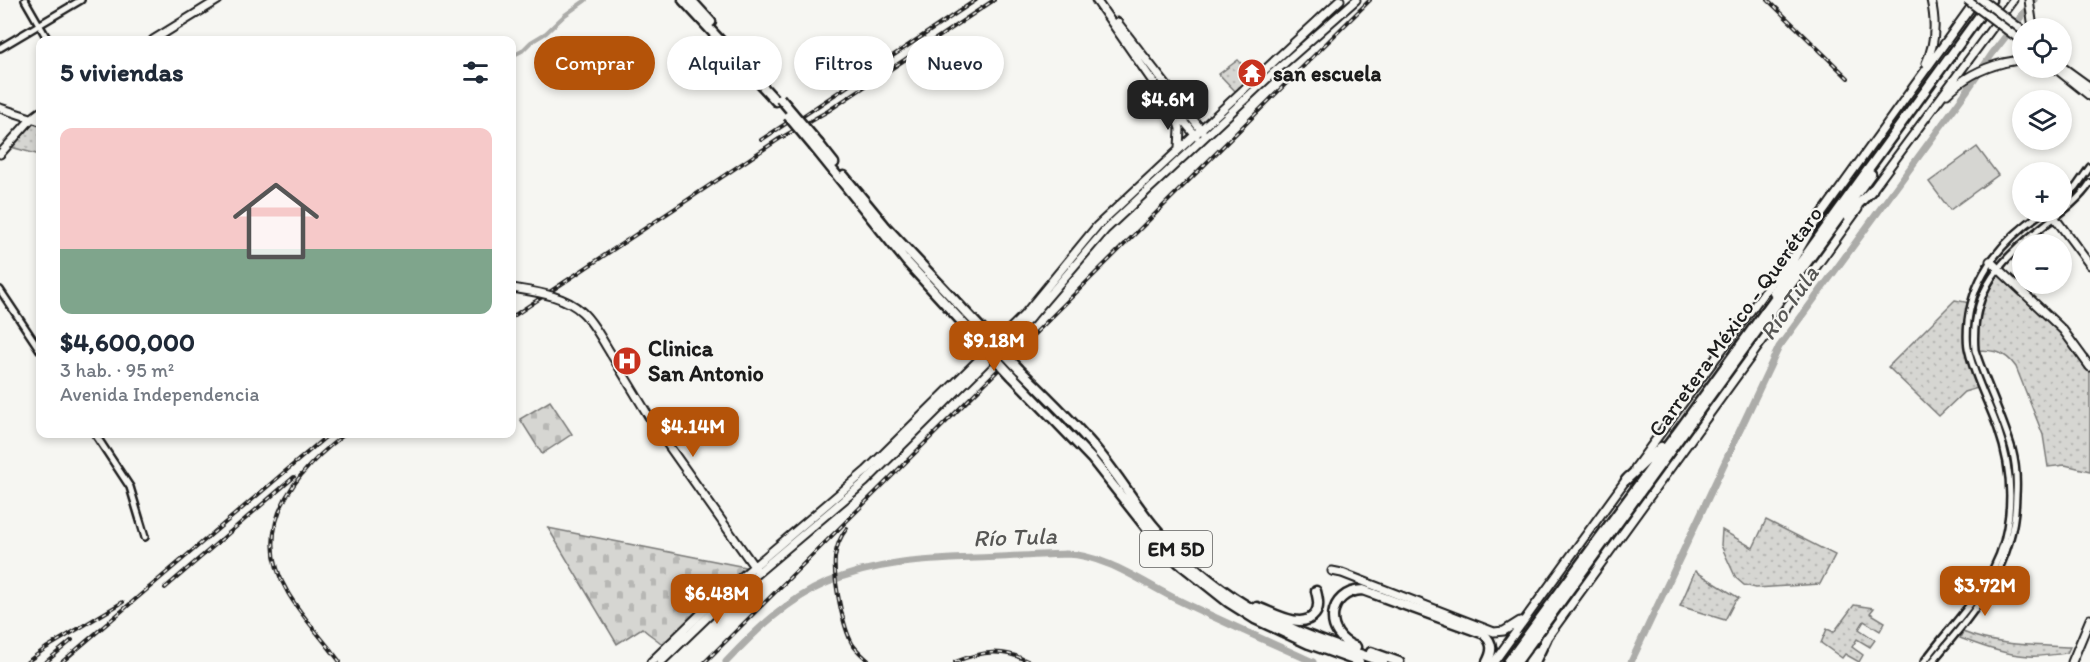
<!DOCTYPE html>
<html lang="es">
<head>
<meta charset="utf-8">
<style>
  body { margin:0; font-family:Itim,sans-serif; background:#f6f6f7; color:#1f2937; height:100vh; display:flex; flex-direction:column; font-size:22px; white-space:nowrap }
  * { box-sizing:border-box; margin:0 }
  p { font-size:20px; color:#747a83 }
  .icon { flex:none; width:33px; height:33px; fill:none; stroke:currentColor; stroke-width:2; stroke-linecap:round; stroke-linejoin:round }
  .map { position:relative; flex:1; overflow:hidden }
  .panel { position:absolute; left:36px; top:36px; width:480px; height:402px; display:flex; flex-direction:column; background:#fff; border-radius:12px; box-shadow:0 3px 9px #0003 }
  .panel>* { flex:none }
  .top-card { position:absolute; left:534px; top:36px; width:570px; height:54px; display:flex; gap:12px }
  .buttons { position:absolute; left:2012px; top:18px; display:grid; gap:12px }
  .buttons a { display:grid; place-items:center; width:60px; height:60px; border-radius:50%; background:#fff; box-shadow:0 3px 9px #0003; font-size:30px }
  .price { position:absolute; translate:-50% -51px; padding:0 14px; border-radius:12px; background:#b45309; color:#fff; font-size:20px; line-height:39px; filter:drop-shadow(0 2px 3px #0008) }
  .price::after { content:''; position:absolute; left:50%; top:36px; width:18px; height:14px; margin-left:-9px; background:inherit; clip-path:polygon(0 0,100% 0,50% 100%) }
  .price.on { background:#222; color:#fff }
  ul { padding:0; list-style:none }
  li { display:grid; align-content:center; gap:12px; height:318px; padding:0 24px }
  li span { display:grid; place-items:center; height:186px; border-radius:12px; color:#555 }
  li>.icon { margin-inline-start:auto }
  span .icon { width:108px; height:108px; fill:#fffc; stroke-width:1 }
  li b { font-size:26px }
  h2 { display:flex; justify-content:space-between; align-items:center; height:72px; padding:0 24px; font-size:26px }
  .chip { padding:0 21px; border-radius:27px; background:#fff; box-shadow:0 3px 9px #0003; font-size:21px; line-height:54px }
  .chip.on { background:#b45309; color:#fff }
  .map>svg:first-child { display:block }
  .green { fill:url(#green-dots); stroke:#797977; stroke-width:1.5 }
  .cemetery { fill:url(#cemetery-stones); stroke:#797977; stroke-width:1.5 }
  .pitch { fill:#d6d6d2; stroke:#797977; stroke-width:1.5 }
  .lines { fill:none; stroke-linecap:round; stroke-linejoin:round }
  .canal { stroke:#acaca9; stroke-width:4 }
  .river { stroke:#acaca9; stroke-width:7 }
  .minor-casing { stroke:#1c1c1c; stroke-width:10 }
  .major-casing { stroke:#1c1c1c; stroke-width:11 }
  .highway-casing { stroke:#1c1c1c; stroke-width:13 }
  .minor { stroke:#f6f6f2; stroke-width:5 }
  .major { stroke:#f6f6f2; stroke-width:7 }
  .highway { stroke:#f6f6f2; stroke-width:8 }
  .rail-casing { stroke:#1c1c1c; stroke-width:4 }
  .rail { stroke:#f6f6f2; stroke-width:1.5; stroke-dasharray:4.5; stroke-linecap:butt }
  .major-bridge-casing { stroke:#1c1c1c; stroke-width:11; stroke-linecap:butt }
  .highway-bridge-casing { stroke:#1c1c1c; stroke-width:13; stroke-linecap:butt }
  .major-bridge { stroke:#f6f6f2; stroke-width:7 }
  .highway-bridge { stroke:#f6f6f2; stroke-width:8 }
  .labels { text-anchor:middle; stroke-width:4.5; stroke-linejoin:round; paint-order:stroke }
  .shield { fill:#f6f6f2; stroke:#5d5d5c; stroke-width:1.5 }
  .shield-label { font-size:21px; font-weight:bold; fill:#1c1c1c }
  .poi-label { font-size:22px; font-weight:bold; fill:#1c1c1c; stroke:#f6f6f2; text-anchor:start }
  .street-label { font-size:22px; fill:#1c1c1c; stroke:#f6f6f2 }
  .water-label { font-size:24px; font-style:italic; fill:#565654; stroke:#f6f6f2 }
</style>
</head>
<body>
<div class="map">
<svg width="2090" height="662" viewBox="0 0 2090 662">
  <defs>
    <pattern id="green-dots" width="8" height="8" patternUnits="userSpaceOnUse" patternTransform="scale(1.5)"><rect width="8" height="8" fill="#d6d6d2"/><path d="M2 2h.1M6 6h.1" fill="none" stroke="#b7b7b4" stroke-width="1.8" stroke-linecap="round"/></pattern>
    <pattern id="cemetery-stones" width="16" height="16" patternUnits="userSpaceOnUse" patternTransform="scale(1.5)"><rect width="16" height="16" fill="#d6d6d2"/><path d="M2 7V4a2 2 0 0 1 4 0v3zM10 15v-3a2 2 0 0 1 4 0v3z" fill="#b7b7b4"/></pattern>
  </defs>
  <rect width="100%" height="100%" fill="#f6f6f2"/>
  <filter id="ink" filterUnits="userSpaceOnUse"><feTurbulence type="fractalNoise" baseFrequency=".0167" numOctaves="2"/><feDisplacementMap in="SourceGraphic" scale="12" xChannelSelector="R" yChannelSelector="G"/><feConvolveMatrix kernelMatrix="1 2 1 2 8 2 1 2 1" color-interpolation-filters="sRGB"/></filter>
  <g filter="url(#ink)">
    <!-- green -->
    <path class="green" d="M 1238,60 L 1252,76 L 1236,92 L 1219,74 Z
      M 34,123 L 40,125 L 40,155 L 11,147 Z
      M 2001,272 L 2038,306 L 2090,367 L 2090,471 L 2065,465 L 2048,467 L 2043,435 L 2016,367 C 2005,351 1994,350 1975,350 L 1974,336 L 1986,286 Z
      M 1955,300 L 1970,303 L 1968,351 L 1981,387 L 1964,392 L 1939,416 L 1888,367 Z
      M 1766,520 L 1835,555 L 1820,584 L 1756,588 L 1744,585 L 1736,578 L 1724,552 L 1721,545 L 1722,530 L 1753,548 Z
      M 1695,571 L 1739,598 L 1735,601 L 1725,620 L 1680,606 Z
      M 1854,605 L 1874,608 L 1870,613 L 1885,622 L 1880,631 L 1864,621 L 1859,629 L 1875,640 L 1870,647 L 1857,639 L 1852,647 L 1863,655 L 1859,662 L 1845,654 L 1842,658 L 1821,643 L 1827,629 L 1834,632 Z
      M 1963,632 C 1996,646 2034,645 2070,647 L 2067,653 C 2055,654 2042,657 2029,656 C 2005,655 1982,646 1960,638 Z"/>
    <!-- cemetery -->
    <path class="cemetery" d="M 550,401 L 572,434 L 542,454 L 520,419 Z
      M 548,528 L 745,567 L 663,645 C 656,638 649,635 642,628 L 617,644 Z"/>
    <!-- pitch -->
    <path class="pitch" d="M 1977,147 L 1998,175 L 1950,210 L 1929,182 Z"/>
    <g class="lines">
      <!-- canal -->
      <path class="canal" d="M 512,56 L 522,51 L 531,42 L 546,33 L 565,15 L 586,0"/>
      <!-- river -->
      <path class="river" d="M 726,662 C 755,631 787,600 826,583 C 874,562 924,560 975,558 C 1005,557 1036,555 1066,554 C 1105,555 1142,582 1176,599 C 1221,621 1267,641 1313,662
        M 1631,662 L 1779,347 L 1966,92 L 1992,54 L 2034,0"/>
      <!-- minor casing -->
      <g class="minor-casing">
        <path id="minor" d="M 25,0 L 48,40
          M 0,48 L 81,0
          M 2061,198 L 2076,187 L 2090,167
          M 0,290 L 40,350
          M 95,434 L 130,487 L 145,537
          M 1924,662 C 1955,619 1998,583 2007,528 C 2013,495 2009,460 1998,429 C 1989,403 1975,379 1969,352 C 1966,342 1967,331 1968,321 C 1974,272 2004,239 2043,212
          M 1932,662 C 1976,610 2015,566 2016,495 C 2017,480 2016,464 2012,449 C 2002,415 1986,384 1975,350 C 1970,290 2002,258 2046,224 C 2062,212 2079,200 2090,183"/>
      </g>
      <!-- major casing -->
      <g class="major-casing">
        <path id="major" d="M 1096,0 L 1160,92 L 1196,136
          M 2029,0 L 2033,28
          M 1117,22 L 1202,131
          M 153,40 L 218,0
          M 1926,63 C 1936,43 1936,22 1931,0
          M 2061,66 L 2090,87
          M 2055,68 L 2090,96
          M 1947,94 C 1962,79 1983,68 2003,63 C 2010,61 2015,62 2022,58
          M 0,108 L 40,121
          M 1176,116 L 1180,129 L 1179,148
          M 0,154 L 32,118 L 40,112
          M 1870,193 L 2013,0
          M 2055,218 L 2090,265
          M 1806,236 L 1976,0
          M 1990,261 L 2063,330 L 2090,367
          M 611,354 L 654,425 L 755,568
          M 1635,468 L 1790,257
          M 1332,571 L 1342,573 L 1494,632 L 1504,631 L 1520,621
          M 1544,642 L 1858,209
          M 651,662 L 717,598 L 866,471 L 1024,315 L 1097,226 L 1340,0
          M 661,662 L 722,603 L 865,482 L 1029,319 L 1105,230 L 1271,75 L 1356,0
          M 1494,662 L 1628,477
          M 1529,662 L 1537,651
          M 2072,662 L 2090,619"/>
      </g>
      <!-- highway casing -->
      <g class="highway-casing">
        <path id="highway" d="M 683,0 L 776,101
          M 691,0 L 711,22
          M 819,144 L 834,163
          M 814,147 L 906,261 L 984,346
          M 844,176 L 886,227 L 990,338
          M 1847,216 L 1872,190
          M 1774,292 L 1809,232
          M 1019,369 C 1047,397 1076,424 1101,455 C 1119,477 1134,502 1152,524 C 1175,552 1204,577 1233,597 C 1279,628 1331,644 1383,662
          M 1012,376 L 1092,459 L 1148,530 L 1179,563 L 1228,602 L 1255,619 L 1309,644 L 1359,662
          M 1626,480 L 1661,447
          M 1257,607 C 1272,612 1302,631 1315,614 C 1320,607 1318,599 1316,591
          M 1356,647 C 1322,635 1327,591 1363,590 L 1484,634 C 1493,643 1493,651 1487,662
          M 1371,652 L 1399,662
          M 1508,662 L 1682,426 L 1991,0
          M 1517,662 L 1871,174
          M 1535,662 L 1546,639"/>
      </g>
      <!-- minor -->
      <use href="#minor" class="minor"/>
      <!-- major -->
      <use href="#major" class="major"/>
      <!-- highway -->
      <use href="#highway" class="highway"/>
      <!-- rail casing -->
      <g class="rail-casing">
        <path id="rail" d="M 1768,0 L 1848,78
          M 791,124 L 976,0
          M 761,140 L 796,117
          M 512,317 L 779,139 L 828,111 L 994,0
          M 847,528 C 840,537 836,547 835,558 C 833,578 843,629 853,645 C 858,652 864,657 870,662
          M 165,588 L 294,477
          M 27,662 L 46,648 L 123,602
          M 46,662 L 72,640
          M 62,662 L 329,434
          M 340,662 C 323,639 302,617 288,593 C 249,527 295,472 345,434
          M 705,662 L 1370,0
          M 955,662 C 982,651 1003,648 1030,662"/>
      </g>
      <!-- rail -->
      <use href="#rail" class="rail"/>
      <!-- major-bridge casing -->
      <g class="major-bridge-casing">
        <path id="major-bridge" d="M 1967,0 L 2019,39
          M 1982,0 L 2022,30
          M 512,288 C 535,292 564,295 582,312 C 594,323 602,340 611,354"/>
      </g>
      <!-- highway-bridge casing -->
      <g class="highway-bridge-casing">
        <path id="highway-bridge" d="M 780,98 L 819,144
          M 788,116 L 814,147
          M 990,338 L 1019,369
          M 984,346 L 1012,376"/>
      </g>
      <!-- major-bridge -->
      <use href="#major-bridge" class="major-bridge"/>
      <!-- highway-bridge -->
      <use href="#highway-bridge" class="highway-bridge"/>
    </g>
  </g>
  <!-- icons -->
  <defs>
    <g id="temple-disc" transform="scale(1.5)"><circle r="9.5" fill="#c8321e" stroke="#f6f6f2"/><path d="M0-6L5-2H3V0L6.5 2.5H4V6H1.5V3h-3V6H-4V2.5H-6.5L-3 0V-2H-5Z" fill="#fff"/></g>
    <g id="hospital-disc" transform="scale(1.5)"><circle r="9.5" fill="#c8321e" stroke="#f6f6f2"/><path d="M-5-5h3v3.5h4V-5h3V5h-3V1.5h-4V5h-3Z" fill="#fff"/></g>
  </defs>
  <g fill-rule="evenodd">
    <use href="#temple-disc" x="1252" y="73"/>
    <use href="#hospital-disc" x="627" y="361"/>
  </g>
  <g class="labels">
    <!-- shield labels -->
    <rect class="shield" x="1140" y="531" width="72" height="36" rx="4.5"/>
    <g class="shield-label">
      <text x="1176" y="556">EM 5D</text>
    </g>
    <!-- poi labels -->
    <g class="poi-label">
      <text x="1273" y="81">san escuela</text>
      <text x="648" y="356">Clinica<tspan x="648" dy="25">San Antonio</tspan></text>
    </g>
    <!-- street labels -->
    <g class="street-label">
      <text transform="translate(1735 321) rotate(-54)" y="8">Carretera México - Querétaro</text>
    </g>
    <!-- water labels -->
    <g class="water-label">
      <text transform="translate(1789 303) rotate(-55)" y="8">Río Tula</text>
      <text transform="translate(1015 537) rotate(-2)" y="8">Río Tula</text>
    </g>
  </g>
</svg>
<div class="buttons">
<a><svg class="icon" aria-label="locate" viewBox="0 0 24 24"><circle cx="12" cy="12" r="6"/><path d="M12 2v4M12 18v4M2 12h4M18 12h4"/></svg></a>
<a><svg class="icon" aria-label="layers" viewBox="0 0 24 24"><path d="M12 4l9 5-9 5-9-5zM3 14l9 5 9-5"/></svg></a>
<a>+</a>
<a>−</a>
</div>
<b class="price on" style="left:1168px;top:131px">$4.6M</b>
<b class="price" style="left:994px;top:372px">$9.18M</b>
<b class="price" style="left:693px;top:458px">$4.14M</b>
<b class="price" style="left:1985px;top:617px">$3.72M</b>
<b class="price" style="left:717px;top:625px">$6.48M</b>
<div class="top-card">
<a class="chip on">Comprar</a>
<a class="chip">Alquilar</a>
<a class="chip">Filtros</a>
<a class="chip">Nuevo</a>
</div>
<section class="panel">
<h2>5 viviendas<svg class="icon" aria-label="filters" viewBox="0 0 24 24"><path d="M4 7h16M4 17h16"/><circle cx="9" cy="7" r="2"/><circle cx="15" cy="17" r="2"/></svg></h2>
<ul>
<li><span style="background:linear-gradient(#f6c9c9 65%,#7fa58c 0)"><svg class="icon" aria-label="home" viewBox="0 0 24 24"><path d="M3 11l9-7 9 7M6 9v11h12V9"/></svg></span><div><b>$4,600,000</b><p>3 hab. · 95 m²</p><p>Avenida Independencia</p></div></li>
</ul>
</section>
</div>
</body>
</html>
